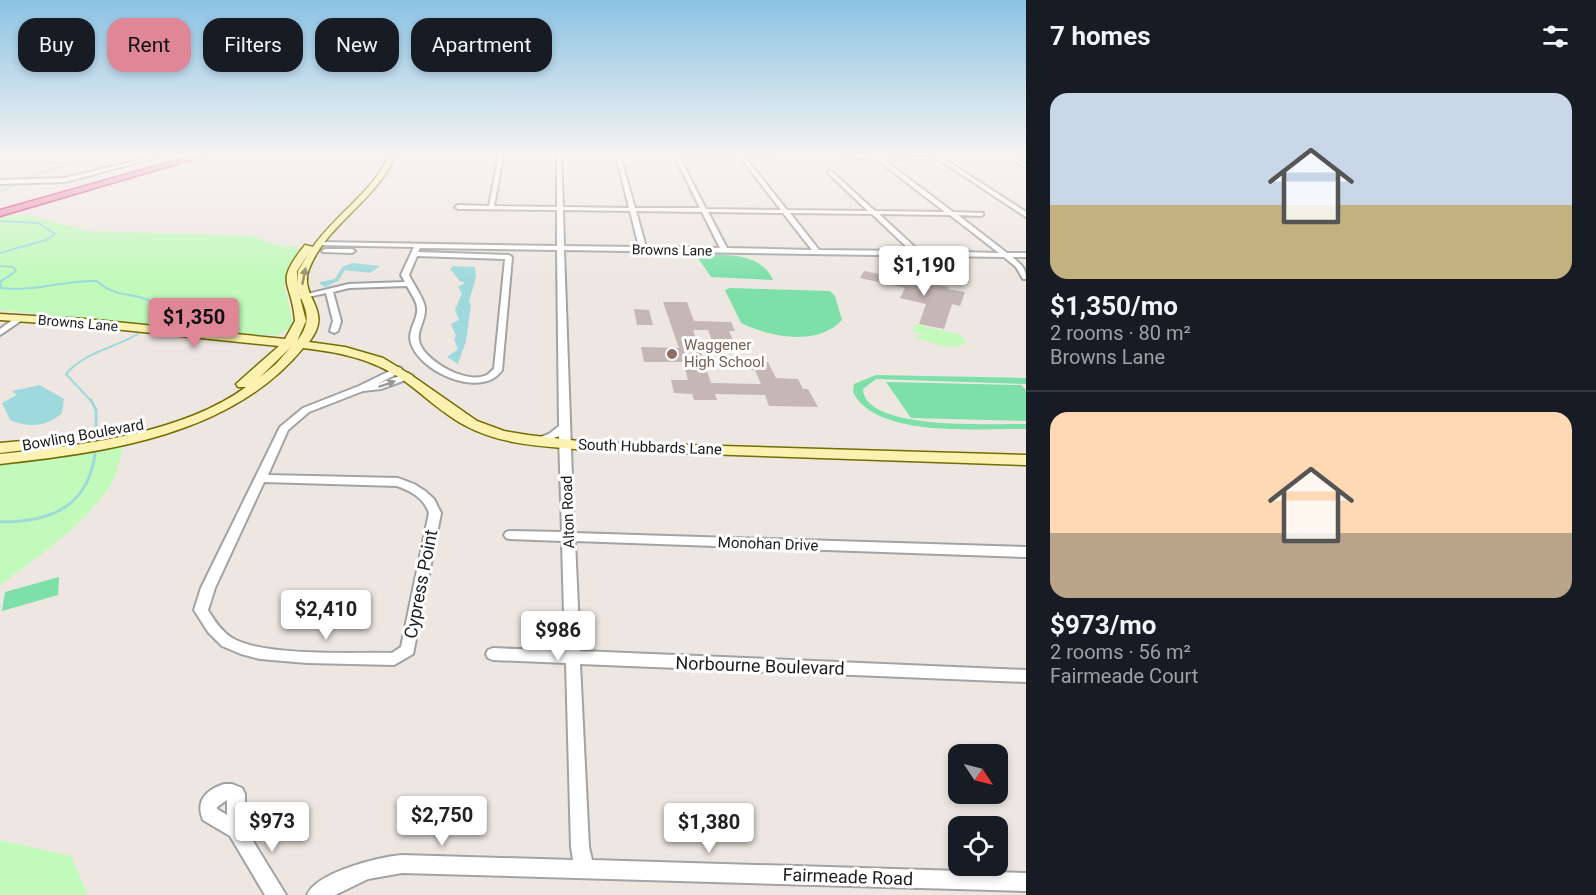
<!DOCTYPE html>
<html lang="en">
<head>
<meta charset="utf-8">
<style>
  body { margin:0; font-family:Roboto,sans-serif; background:#242831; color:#f1f3f6; height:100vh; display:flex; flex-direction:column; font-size:22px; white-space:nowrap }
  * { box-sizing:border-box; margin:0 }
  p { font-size:20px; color:#9ea1a6 }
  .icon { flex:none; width:33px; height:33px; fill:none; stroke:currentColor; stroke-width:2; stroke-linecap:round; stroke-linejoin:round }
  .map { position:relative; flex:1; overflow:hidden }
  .sheet { display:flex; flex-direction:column; background:#171b24; width:570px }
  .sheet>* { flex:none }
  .banner { position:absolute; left:18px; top:18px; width:570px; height:54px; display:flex; gap:12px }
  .needle { width:39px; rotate:125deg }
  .tools { position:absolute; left:948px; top:744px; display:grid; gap:12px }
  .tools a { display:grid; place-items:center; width:60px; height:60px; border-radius:12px; background:#171b24; box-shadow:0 3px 9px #0003; font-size:30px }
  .price { position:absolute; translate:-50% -51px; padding:0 14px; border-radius:6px; background:#fff; color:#222; font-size:20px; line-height:39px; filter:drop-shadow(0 2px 3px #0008) }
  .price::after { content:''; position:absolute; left:50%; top:36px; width:18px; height:14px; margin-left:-9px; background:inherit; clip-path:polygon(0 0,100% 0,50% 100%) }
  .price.current { background:#df8697; color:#111 }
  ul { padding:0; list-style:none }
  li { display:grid; align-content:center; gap:12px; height:318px; padding:0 24px }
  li+li { border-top:2px solid #363941 }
  li span { display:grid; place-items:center; height:186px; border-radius:18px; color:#555 }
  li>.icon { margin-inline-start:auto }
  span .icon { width:108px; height:108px; fill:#fffc; stroke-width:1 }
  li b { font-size:26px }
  h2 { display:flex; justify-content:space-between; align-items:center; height:72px; padding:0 24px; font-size:26px }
  .tag { padding:0 21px; border-radius:18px; background:#171b24; box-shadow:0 3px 9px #0003; font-size:21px; line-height:54px }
  .tag.current { background:#df8697; color:#111 }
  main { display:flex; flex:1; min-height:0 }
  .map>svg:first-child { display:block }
  .grass { fill:#d3eaa5 }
  .park { fill:#c1fabb }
  .pitch { fill:#7ce0a8 }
  .water { fill:#a0d9dd }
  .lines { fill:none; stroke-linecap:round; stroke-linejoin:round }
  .stream-far2 { stroke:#a0d9dd; stroke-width:1.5 }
  .stream-far1 { stroke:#a0d9dd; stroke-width:2 }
  .stream { stroke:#a0d9dd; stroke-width:3 }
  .building { fill:#c5b8b4 }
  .street-casing { stroke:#a3a3a3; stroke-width:4 }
  .secondary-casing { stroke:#746d02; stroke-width:3 }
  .highway-casing { stroke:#db1f7f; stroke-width:3 }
  .street { fill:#fff; fill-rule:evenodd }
  .secondary { fill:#fbf2b2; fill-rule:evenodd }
  .highway { fill:#e886a9; fill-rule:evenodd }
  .oneway { fill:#97926e }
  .oneway2 { fill:#999 }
  .education-dot { fill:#8d6e63; stroke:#fff; stroke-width:2 }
  .labels { text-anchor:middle; stroke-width:6; stroke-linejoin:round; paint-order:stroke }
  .far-street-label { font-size:14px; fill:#1c1c1c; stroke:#fff }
  .education-label { font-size:15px; fill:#785e54; stroke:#fff; text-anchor:start }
  .street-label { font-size:15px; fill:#1c1c1c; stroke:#fff }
  .near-street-label { font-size:18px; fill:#1c1c1c; stroke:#fff }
</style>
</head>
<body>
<main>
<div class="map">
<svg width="1026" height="895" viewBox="0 0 1026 895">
  <rect width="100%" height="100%" fill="#eee7e1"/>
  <!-- grass -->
  <path class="grass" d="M 911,264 L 950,271 L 971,282 C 962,287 921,283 902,268 Z"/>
  <!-- park -->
  <path class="park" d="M 6,214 L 31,216 L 88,231 L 253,236 L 278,246 L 299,247 L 284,283 L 293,325 L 279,335 L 237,335 L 0,310 L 0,217 Z
    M 915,324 L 961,335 L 967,342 C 953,353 931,341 916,338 L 917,334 L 937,337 L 912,331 Z
    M 123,447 C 120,458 118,473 112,483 C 88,522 37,558 0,585 L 0,462 Z
    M 0,840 L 71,856 L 88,895 L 0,895 Z"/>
  <!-- pitch -->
  <path class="pitch" d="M 696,255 C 722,255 761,251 773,280 L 711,277 Z
    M 730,288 L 830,291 L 835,296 L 842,320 C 817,347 770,337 741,323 L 725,290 Z
    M 876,375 L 1026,378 L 1026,384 L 876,379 L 863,389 C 865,432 995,423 1026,424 L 1026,429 C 981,428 876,439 853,392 L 854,384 Z
    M 886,382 L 1021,385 L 1026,390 L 1026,421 L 911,418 Z
    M 59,577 L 58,595 L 2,611 L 5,592 Z"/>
  <!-- water -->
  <path class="water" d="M 352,263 L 380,266 L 370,273 L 345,270 L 338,281 L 325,287 L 320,284 L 320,282 L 335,279 L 342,267 Z
    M 453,266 L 475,267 L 476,277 L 469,302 L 471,304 L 466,341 L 458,364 L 447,357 L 458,349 L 454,339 L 456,336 L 451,324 L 459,320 L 455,310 L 462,293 L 458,287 L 465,283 L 460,281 L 450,269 Z
    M 40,385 L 64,399 L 62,413 C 47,427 29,428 10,420 L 2,403 L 17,395 L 12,391 Z"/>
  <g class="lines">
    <!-- stream-far2 -->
    <path class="stream-far2" d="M 0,162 L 70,163
      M 0,192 L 35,175 L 96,155"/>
    <!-- stream-far1 -->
    <path class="stream-far1" d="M 0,221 L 38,223 L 55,234 L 46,240 L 0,253
      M 0,266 L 13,267 L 16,271 L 0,282 L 1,288 C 34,292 64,280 97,281 C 117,301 139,289 161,308 C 144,348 93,342 66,374 L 92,402"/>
    <!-- stream -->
    <path class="stream" d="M 91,400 L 96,410 L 96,434
      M 0,522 C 53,522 91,506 96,446"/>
  </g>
  <!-- building -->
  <path class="building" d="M 864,271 L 949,287 L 948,289 L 965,292 L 960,306 L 952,304 L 944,329 L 919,324 L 926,304 L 900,298 L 905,288 L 860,278 Z
    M 663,302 L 687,302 L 694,321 L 731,322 L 735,331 L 729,331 L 733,340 L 712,340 L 708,330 L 693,330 L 711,383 L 761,384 L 755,370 L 747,370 L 744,361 L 768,362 L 776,378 L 798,379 L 803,389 L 808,389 L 818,407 L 769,406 L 765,395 L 715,394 L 717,400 L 694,400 L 692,394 L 674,393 L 671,380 L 688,380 L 683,362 L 644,362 L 641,347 L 679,348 Z
    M 634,309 L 649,310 L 653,325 L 637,325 Z"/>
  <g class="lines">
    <!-- street casing -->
    <g class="street-casing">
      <path id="street" d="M 159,155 L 166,155 L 65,182 L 0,184 L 0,180 L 65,178 Z
        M 499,155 L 503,155 L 494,206 L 557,207 L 557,155 L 561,155 L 563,207 L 629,208 L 616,155 L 620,155 L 635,208 L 700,208 L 674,155 L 778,155 L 779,156 L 777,157 L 745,157 L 787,210 L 868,211 L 828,173 L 830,170 L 875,211 L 945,212 L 876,159 L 844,157 L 846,156 L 872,156 L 872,155 L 901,157 L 903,159 L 883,159 L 953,212 L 983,213 L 983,215 L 981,216 L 958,215 L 1007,253 L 1026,253 L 1026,257 L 1012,257 C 1021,264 1026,268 1026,279 L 1023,279 L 1016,267 L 1004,257 L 564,250 L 574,533 L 1026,547 L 1026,557 L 575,541 L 580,651 L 1026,670 L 1026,682 L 580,664 L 589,847 L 592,860 L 1026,873 L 1026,891 L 402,873 L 368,879 L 335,895 L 307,895 C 317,872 379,857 402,855 L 573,860 L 571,847 L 566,663 L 493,660 L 488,658 L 486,654 L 488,650 L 493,648 L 565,651 L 562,541 L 510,539 L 506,538 L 504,535 L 506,532 L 510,531 L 562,532 L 559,436 L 536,445 L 531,442 L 532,440 L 549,434 L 559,426 L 557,250 L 420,248 L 418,252 L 509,255 L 512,257 L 502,370 C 500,373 496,377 492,379 C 467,392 419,369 411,343 C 407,330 419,319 417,307 C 416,300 410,292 407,286 L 349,288 L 333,292 L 341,321 L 338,331 L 334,333 L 330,331 L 333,321 L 326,293 L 299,299 L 295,297 L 349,284 L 405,282 L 401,275 L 414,247 L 317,245 L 316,244 L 319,242 L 557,246 L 557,210 L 458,209 L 455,207 L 458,205 L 489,206 ZM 679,156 L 740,157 L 781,210 L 706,209 ZM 563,210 L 630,211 L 639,247 L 564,246 ZM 636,211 L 702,212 L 720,248 L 646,247 ZM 708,212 L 783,213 L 812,250 L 727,248 ZM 790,213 L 872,214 L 911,251 L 819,250 ZM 879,214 L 950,215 L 999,253 L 919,251 ZM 417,256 L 505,259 L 494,369 C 491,371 489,374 487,375 C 467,385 427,362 420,344 C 415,332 426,321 425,308 C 424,298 413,284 409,275 Z
        M 933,155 L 938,155 L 1026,212 L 1026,217 L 938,159 L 907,159 L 905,158 L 907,157 L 934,157 Z
        M 1004,155 L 1009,155 L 1026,164 L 1026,167 Z
        M 1023,155 L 1026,155 L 1026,156 L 1023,156 Z
        M 325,249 L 352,249 L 355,251 L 352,253 L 323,252 L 322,251 Z
        M 18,316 L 24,316 L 25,318 L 0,335 L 0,329 Z
        M 398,367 L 401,368 L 402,370 L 401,372 L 377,384 L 408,373 L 413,376 L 411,378 L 381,389 L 363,391 L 309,412 L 288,430 L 268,475 L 398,478 L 414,484 L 425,491 L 434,499 L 441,513 L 413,654 L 394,665 L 307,663 L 260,659 L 241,654 L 222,646 L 208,632 L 194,610 L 201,588 L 280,427 L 303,408 L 359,386 ZM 264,482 L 397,486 C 411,491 424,498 429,513 L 401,647 L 392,653 C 352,652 264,657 232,638 C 221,631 214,620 208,610 L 215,588 Z
        M 224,784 L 232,784 L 242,788 L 245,794 L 245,828 L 286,895 L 265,895 L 230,836 L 203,820 C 195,801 206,790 224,784 ZM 227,800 L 227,815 L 217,809 L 217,807 Z"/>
    </g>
    <!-- secondary casing -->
    <g class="secondary-casing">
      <path id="secondary" d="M 389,155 L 395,155 C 378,200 327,223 309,269 C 298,298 335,309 309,342 L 345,347 L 383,358 L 411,375 L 477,421 L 504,431 L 528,435 L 587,442 L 1026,455 L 1026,465 L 587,450 C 547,446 503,446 466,426 C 443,414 424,395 403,380 C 373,359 339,352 303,348 C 231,436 106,452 0,464 L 0,454 C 78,446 182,434 246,387 L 238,387 L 236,384 L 279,346 L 85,326 L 0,320 L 0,314 L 85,319 L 285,339 L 295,321 C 292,279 273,285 305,245 L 313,247 C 335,215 373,192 389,155 ZM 310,251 L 298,271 L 297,283 L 297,271 ZM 299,294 C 308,312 311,323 297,341 L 306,321 ZM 291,347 L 276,364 L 259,378 Z
        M 135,423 L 142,427 L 140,430 L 66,445 L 0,453 L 0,443 L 66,437 Z"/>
    </g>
    <!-- highway casing -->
    <g class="highway-casing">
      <path id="highway" d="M 195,155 L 207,155 L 0,216 L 0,210 Z"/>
    </g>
    <!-- street -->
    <use href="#street" class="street"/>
    <!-- secondary -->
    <use href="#secondary" class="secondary"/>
    <!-- highway -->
    <use href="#highway" class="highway"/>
  </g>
  <!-- one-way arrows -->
  <defs><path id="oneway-solid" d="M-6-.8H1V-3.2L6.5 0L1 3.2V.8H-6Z" transform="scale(1.5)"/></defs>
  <use class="oneway" href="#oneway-solid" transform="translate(304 276) rotate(-79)"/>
  <use class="oneway2" href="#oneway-solid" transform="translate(387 384) rotate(-19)"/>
  <!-- sky -->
  <linearGradient id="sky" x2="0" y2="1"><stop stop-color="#8bc3e4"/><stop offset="0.55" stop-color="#f7f4f2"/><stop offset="1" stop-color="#f7f4f2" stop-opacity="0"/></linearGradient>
  <rect width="1026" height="280" fill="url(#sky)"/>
  <!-- markers -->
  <circle class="education-dot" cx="672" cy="354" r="6"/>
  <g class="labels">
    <!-- far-street labels -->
    <g class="far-street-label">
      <text transform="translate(672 250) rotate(1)" y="5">Browns Lane</text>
      <text transform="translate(78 323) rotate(5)" y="5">Browns Lane</text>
    </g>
    <!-- education labels -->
    <g class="education-label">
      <text x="684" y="350">Waggener<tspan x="684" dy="17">High School</tspan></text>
    </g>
    <!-- street labels -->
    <g class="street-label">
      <text transform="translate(83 435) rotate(-10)" y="5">Bowling Boulevard</text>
      <text transform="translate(650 447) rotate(2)" y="5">South Hubbards Lane</text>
      <text transform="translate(568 512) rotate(-92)" y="5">Alton Road</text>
      <text transform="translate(768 544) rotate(2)" y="5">Monohan Drive</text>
    </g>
    <!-- near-street labels -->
    <g class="near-street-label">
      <text transform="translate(421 584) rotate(-79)" y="6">Cypress Point</text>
      <text transform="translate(760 666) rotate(2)" y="6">Norbourne Boulevard</text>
      <text transform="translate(848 877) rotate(2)" y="6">Fairmeade Road</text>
    </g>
  </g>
</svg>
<div class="tools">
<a><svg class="needle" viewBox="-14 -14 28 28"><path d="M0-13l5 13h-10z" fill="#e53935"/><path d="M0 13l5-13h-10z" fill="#9ea1a6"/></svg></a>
<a><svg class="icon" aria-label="locate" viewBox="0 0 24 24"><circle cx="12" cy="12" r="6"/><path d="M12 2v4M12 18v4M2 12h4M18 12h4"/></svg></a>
</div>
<b class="price" style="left:924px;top:297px">$1,190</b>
<b class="price current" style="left:194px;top:349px">$1,350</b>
<b class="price" style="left:326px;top:641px">$2,410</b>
<b class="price" style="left:558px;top:662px">$986</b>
<b class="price" style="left:442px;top:847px">$2,750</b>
<b class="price" style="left:272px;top:853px">$973</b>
<b class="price" style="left:709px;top:854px">$1,380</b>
<div class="banner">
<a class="tag">Buy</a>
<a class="tag current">Rent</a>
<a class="tag">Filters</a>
<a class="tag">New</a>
<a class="tag">Apartment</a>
</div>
</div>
<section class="sheet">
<h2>7 homes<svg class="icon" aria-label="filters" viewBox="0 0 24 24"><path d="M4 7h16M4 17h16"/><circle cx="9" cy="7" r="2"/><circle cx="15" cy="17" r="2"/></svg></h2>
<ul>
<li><span style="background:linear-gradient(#c9d6e8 60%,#c2b280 0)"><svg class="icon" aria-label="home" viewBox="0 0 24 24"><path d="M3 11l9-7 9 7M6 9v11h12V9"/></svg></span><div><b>$1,350/mo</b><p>2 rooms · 80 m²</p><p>Browns Lane</p></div></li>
<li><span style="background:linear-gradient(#ffd9b3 65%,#b9a48a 0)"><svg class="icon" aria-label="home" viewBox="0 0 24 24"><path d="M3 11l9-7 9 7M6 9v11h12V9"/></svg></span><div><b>$973/mo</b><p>2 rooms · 56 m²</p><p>Fairmeade Court</p></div></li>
</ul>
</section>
</main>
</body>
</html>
